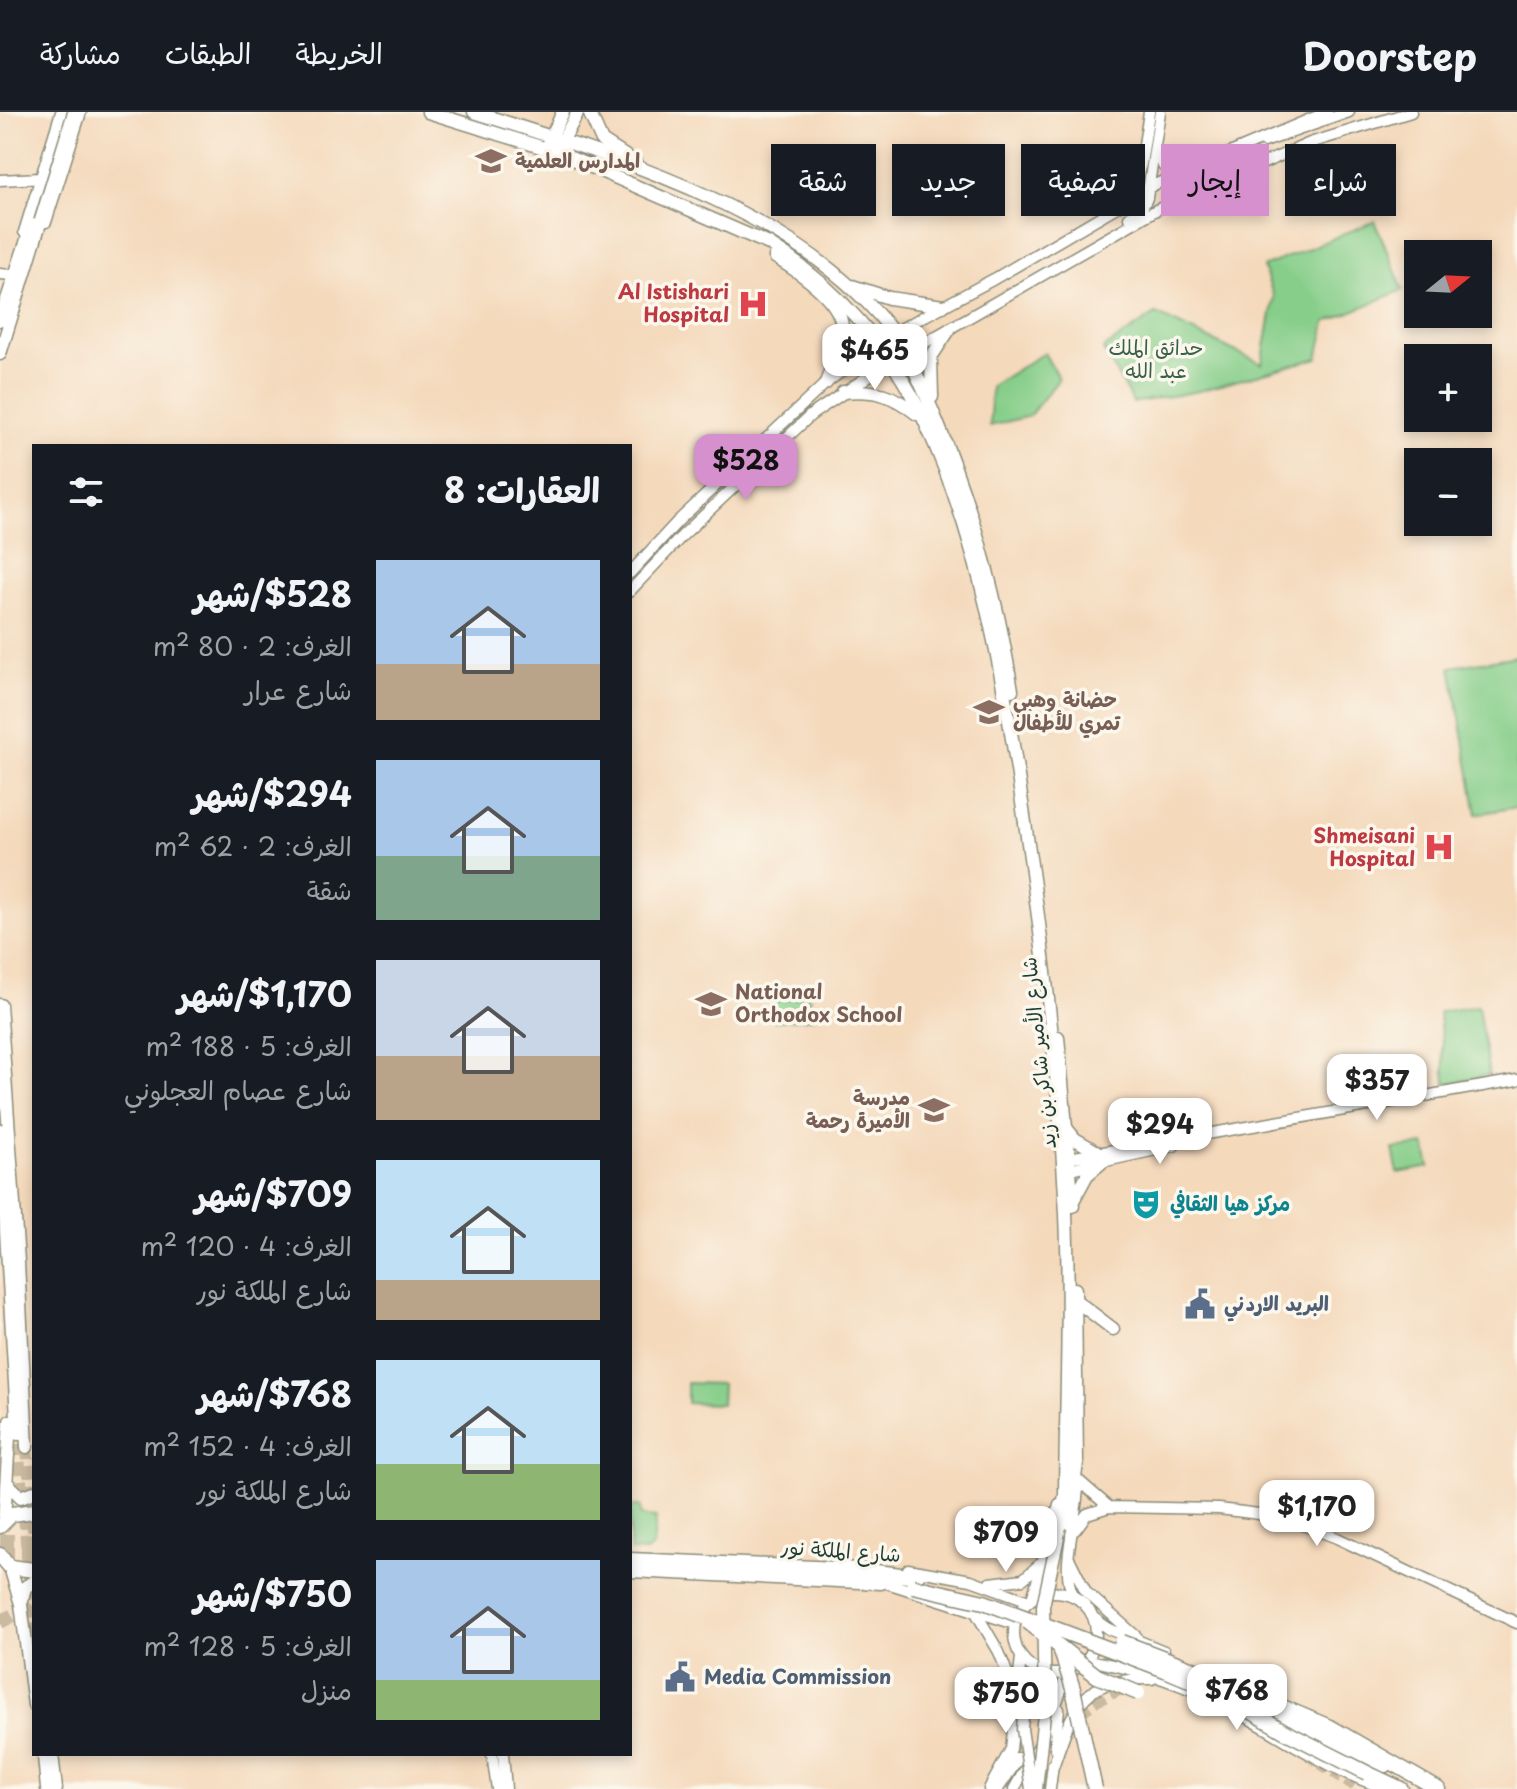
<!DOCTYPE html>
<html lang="ar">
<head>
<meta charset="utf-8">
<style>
  body { margin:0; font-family:"Playpen Sans","Playpen Sans Arabic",sans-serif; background:#242831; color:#f1f3f6; direction:rtl; height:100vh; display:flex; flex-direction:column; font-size:30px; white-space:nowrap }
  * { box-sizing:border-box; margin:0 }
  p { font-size:26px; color:#9ea1a6 }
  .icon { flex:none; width:44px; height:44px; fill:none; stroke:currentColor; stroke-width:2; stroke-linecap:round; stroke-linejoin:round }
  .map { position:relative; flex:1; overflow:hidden; direction:ltr }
  .panel { position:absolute; left:32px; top:332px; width:600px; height:1312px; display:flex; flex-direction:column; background:#171b24; border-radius:0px; box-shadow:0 4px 12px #0003; direction:rtl }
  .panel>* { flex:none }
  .hud { position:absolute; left:656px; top:32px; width:740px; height:72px; direction:rtl; display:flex; gap:16px }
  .needle { width:52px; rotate:72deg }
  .buttons { position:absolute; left:1404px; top:128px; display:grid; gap:16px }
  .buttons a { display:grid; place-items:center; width:88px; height:88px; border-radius:0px; background:#171b24; box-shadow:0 4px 12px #0003; font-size:40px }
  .price { position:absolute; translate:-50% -68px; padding:0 18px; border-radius:16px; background:#fff; color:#222; font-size:26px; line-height:52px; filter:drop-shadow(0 2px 4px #0008) }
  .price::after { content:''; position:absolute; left:50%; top:48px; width:24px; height:18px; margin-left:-12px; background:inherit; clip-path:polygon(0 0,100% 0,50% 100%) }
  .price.current { background:#d690ce; color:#111 }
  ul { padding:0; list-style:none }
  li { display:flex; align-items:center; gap:24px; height:200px; padding:0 32px }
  li span { display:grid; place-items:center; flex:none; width:224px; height:160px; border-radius:0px; color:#555 }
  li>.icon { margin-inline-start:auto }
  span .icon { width:96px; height:96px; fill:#fffc; stroke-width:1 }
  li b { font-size:34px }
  h2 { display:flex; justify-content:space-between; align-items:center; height:96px; padding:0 32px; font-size:34px }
  .pill { padding:0 28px; border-radius:0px; background:#171b24; box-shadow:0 4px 12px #0003; font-size:28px; line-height:72px }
  .pill.current { background:#d690ce; color:#111 }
  header { display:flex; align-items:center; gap:48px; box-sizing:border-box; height:112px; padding:0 40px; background:#171b24; border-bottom:2px solid #363941 }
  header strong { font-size:38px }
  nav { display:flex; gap:44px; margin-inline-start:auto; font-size:28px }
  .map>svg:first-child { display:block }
  .green { fill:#86ce89; stroke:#52865e; stroke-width:2 }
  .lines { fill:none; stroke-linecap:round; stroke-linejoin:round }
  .secondary-tunnel { stroke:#c9baa0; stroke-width:10; stroke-dasharray:10 5; stroke-linecap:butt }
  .primary-tunnel { stroke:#c9baa0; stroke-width:12; stroke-dasharray:12 6; stroke-linecap:butt }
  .highway-tunnel { stroke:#c9baa0; stroke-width:14; stroke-dasharray:14 7; stroke-linecap:butt }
  .secondary-casing { stroke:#8a8b78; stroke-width:13 }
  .primary-casing { stroke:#8a8b78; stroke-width:15 }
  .highway-casing { stroke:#8a8b78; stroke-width:17 }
  .secondary { stroke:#fff; stroke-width:10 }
  .primary { stroke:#fff; stroke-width:12 }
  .highway { stroke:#fff; stroke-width:14 }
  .secondary-bridge-casing { stroke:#8a8b78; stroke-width:13; stroke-linecap:butt }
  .primary-bridge-casing { stroke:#8a8b78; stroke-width:15; stroke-linecap:butt }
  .highway-bridge-casing { stroke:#8a8b78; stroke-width:17; stroke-linecap:butt }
  .secondary-bridge { stroke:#fff; stroke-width:10 }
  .primary-bridge { stroke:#fff; stroke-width:12 }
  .highway-bridge { stroke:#fff; stroke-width:14 }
  .labels { text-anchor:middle; stroke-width:7; stroke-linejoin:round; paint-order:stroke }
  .education-label { font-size:20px; font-weight:bold; fill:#785e54; stroke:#fbf7ec; text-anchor:start }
  .health-label { font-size:20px; font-weight:bold; fill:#be3a42; stroke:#fbf7ec; text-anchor:end }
  .park-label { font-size:20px; fill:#396149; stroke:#fbf7ec }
  .street-label { font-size:20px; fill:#1f3d34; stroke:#fbf7ec }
  .culture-label { font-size:20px; font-weight:bold; fill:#0d838f; stroke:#fbf7ec; text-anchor:start }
  .service-label { font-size:20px; font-weight:bold; fill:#4e5e75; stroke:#fbf7ec; text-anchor:start }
</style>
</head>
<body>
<header>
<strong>Doorstep</strong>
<nav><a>الخريطة</a><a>الطبقات</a><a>مشاركة</a></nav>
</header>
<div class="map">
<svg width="1517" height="1677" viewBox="0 0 1517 1677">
  <rect width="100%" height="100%" fill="#fbf7ec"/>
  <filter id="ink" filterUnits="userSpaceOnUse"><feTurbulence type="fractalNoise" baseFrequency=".0125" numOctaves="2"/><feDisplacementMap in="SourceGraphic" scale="16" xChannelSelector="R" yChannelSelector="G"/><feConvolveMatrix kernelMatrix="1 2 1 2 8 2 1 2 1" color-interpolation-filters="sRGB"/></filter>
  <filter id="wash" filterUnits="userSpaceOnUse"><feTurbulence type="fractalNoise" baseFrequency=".006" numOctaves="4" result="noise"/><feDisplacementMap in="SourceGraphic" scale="32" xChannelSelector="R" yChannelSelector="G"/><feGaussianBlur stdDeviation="1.8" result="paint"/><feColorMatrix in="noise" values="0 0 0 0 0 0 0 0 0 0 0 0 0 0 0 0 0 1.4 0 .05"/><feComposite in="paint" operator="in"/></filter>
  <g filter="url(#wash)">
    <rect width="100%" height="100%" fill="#f4d9bb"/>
    <!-- green -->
    <path class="green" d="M 1375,109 L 1403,178 L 1326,210 L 1318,246 L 1199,279 L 1133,291 L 1103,237 L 1156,202 L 1262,252 L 1274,185 L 1263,155 Z
      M 1044,241 L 1059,267 L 1029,304 L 990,314 L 991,274 Z
      M 1517,544 L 1517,695 L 1477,702 L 1451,555 Z
      M 810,885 L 812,906 L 774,909 L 773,888 Z
      M 1478,894 L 1489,963 L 1446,972 L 1439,900 Z
      M 1425,1033 L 1430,1055 L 1398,1061 L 1393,1037 Z
      M 687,1271 L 722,1272 L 721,1292 L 687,1291 Z
      M 630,1394 L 640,1394 L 641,1404 L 656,1406 L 653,1435 L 646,1440 L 630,1439 Z"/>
  </g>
  <g filter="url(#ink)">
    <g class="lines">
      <!-- secondary-tunnel -->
      <path class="secondary-tunnel" d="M 1308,1644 L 1358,1677"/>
      <!-- primary-tunnel -->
      <path class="primary-tunnel" d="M 18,1332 L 34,1523
        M 27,1335 L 34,1428
        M 1050,1621 L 1098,1588 L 1130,1573
        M 1006,1677 L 1031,1640"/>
      <!-- highway-tunnel -->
      <path class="highway-tunnel" d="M 0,1429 L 34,1429
        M 0,1439 L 34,1439
        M 0,1510 L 19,1500 L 27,1488"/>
      <!-- secondary casing -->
      <g class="secondary-casing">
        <path id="secondary" d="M 1264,30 L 1349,0
          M 1158,39 L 1163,54 L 1179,62
          M 0,68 L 40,66
          M 1130,87 L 1141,52 L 1149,0
          M 1129,105 L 1143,95 L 1147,86 L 1160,0
          M 46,110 L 81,0
          M 24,120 L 61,0
          M 0,162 L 12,163
          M 630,461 L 678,409 L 826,271 L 893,221 L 994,167 L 1154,73 L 1327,0
          M 630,479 L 683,423 L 811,303 L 879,257 L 1156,98 L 1310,31 L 1411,0
          M 1063,1047 L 1517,968
          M 1065,1058 L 1174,1034
          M 1078,1368 L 1109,1395
          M 1075,1418 L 1087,1402 L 1109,1395 L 1219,1397 L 1283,1405 L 1337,1426 L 1517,1511
          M 1070,1448 L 1086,1480 L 1137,1525
          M 908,1457 L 971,1468 L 1029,1489
          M 884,1470 L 1015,1512
          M 990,1471 L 1023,1467 L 1040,1452
          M1014 1521a41 41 0 1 1 82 0a41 41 0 1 1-82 0Z
          M 1074,1484 C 1058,1458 1078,1406 1078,1373
          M 1032,1487 L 1059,1392
          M 975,1499 L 999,1540 L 1015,1581
          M 1094,1506 L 1109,1517 L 1164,1539
          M 1087,1548 C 1128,1555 1167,1566 1205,1584 C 1270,1613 1316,1654 1387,1677
          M 1055,1636 L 1059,1597
          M 492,1642 L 497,1677
          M 503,1642 L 506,1677
          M 1053,1655 C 1074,1594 1080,1566 1152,1567
          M 989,1677 L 1011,1637 L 1021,1545
          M 1014,1677 L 1045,1623 L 1067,1562
          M 1050,1677 L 1053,1652"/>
      </g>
      <!-- primary casing -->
      <g class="primary-casing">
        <path id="primary" d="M 428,0 L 557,40 L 769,132 C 837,175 892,237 925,310 C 979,428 1002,557 1021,684 C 1042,822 1059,962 1066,1102 C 1070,1195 1066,1289 1065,1382 L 1060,1415
          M 474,0 C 613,45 793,96 888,214 C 909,241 922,274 935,305 C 972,393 997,484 1012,578
          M 589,0 L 602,29 L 636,51
          M 549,30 L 563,0
          M 560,34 L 578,0
          M 775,145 C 798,159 842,187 842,216 C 842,235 832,253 826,271
          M 852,174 L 889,186 L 943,194
          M 0,208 L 32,113
          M 0,242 L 74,0
          M 843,280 C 875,277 892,282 917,302
          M 932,285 L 931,245 L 949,218
          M 0,893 L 18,1149 L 27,1335
          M 1058,925 L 1073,1094
          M 1067,1017 L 1075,1027 L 1099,1041
          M 0,1018 L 18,1322
          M 1074,1087 L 1087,1063 L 1101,1051
          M 1075,1188 L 1113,1217
          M 8,1372 L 21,1385 L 34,1380
          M 4,1408 L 10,1309
          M 1068,1417 L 1077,1351 L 1075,1177
          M 10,1455 L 21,1492 L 34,1593
          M 22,1489 L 25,1475 L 34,1470
          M 1248,1587 L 1386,1654
          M 52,1642 L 56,1677
          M 44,1644 L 47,1677
          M 997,1677 L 1017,1647"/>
      </g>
      <!-- highway casing -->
      <g class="highway-casing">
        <path id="highway" d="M 0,1414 L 12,1402 L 34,1399
          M 0,1443 L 10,1455 L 34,1458
          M 630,1448 L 860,1458 L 917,1465
          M 630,1458 L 881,1470
          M 1193,1557 L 1332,1616 L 1438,1677
          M 1367,1661 L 1401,1677"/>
      </g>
      <!-- secondary -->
      <use href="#secondary" class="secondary"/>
      <!-- primary -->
      <use href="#primary" class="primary"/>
      <!-- highway -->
      <use href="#highway" class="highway"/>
      <!-- secondary-bridge casing -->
      <g class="secondary-bridge-casing">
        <path id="secondary-bridge" d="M 1019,1563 L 1025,1579 L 1022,1617 L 1031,1677"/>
      </g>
      <!-- primary-bridge casing -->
      <g class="primary-bridge-casing">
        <path id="primary-bridge" d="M 1036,1677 L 1045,1593 L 1043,1494 L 1060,1415"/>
      </g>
      <!-- highway-bridge casing -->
      <g class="highway-bridge-casing">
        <path id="highway-bridge" d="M 913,1474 L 984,1490 L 1165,1558 L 1220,1581 L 1284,1619 L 1367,1661
          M 1028,1510 L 1097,1564 L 1138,1581
          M 1122,1530 L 1193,1557
          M 1061,1539 L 1073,1577 L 1095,1677"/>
      </g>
      <!-- secondary-bridge -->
      <use href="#secondary-bridge" class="secondary-bridge"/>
      <!-- primary-bridge -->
      <use href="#primary-bridge" class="primary-bridge"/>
      <!-- highway-bridge -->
      <use href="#highway-bridge" class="highway-bridge"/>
    </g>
  </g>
  <!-- icons -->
  <defs>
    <g id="school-bare" transform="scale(2.4)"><path d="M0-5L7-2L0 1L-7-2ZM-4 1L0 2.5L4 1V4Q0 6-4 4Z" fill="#8d6e63" stroke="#fbf7ec" stroke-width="2.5" paint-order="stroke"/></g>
    <g id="hospital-bare" transform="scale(2.4)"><path d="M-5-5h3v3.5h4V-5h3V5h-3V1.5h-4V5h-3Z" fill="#e0444e" stroke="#fbf7ec" stroke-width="2.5" paint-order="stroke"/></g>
    <g id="theatre-bare" transform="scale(2.4)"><path d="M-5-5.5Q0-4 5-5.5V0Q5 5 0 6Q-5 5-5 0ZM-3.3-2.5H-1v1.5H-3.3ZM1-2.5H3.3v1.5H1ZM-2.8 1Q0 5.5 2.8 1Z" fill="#0f9aa8" stroke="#fbf7ec" stroke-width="2.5" paint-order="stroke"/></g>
    <g id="civic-bare" transform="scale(2.4)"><path d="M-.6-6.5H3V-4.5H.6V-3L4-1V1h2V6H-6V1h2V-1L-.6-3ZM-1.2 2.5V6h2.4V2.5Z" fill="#5c6f8a" stroke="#fbf7ec" stroke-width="2.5" paint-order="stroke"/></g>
  </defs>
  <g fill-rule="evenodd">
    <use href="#school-bare" x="491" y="49"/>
    <use href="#hospital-bare" x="753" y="192"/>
    <use href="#school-bare" x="989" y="600"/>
    <use href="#hospital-bare" x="1439" y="735"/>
    <use href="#school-bare" x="711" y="892"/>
    <use href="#school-bare" x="934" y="998"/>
    <use href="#theatre-bare" x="1146" y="1092"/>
    <use href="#civic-bare" x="1200" y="1192"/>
    <use href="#civic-bare" x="680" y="1565"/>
  </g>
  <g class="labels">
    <!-- education labels -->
    <g class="education-label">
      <text x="515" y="56">المدارس العلمية</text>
      <text x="1013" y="595">حضانة وهبي<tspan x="1013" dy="23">تمري للأطفال</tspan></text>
      <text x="735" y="887">National<tspan x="735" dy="23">Orthodox School</tspan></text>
      <text x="910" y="993" text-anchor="end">مدرسة<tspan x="910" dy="23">الأميرة رحمة</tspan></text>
    </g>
    <!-- health labels -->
    <g class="health-label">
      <text x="729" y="187">Al Istishari<tspan x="729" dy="23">Hospital</tspan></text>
      <text x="1415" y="731">Shmeisani<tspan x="1415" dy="23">Hospital</tspan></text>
    </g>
    <!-- park labels -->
    <g class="park-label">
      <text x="1156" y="243">حدائق الملك<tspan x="1156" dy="23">عبد الله</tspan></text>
    </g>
    <!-- street labels -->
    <g class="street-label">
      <text transform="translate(1039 941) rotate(-96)" y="7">شارع الأمير شاكر بن زيد</text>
      <text transform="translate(841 1439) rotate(4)" y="7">شارع الملكة نور</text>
    </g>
    <!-- culture labels -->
    <g class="culture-label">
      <text x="1170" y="1099">مركز هيا الثقافي</text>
    </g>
    <!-- service labels -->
    <g class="service-label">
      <text x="1224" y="1199">البريد الاردني</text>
      <text x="704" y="1572">Media Commission</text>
    </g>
  </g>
</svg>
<div class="buttons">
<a><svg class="needle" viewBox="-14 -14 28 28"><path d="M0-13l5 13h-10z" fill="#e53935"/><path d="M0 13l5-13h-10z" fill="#9ea1a6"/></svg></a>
<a>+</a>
<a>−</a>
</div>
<b class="price" style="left:875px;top:280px">$465</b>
<b class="price current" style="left:746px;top:390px">$528</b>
<b class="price" style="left:1377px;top:1010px">$357</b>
<b class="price" style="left:1160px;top:1054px">$294</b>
<b class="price" style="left:1317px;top:1436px">$1,170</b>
<b class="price" style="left:1006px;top:1462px">$709</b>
<b class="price" style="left:1237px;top:1620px">$768</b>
<b class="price" style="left:1006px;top:1623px">$750</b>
<div class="hud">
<a class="pill">شراء</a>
<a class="pill current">إيجار</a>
<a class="pill">تصفية</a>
<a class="pill">جديد</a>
<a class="pill">شقة</a>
</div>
<section class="panel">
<h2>العقارات: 8<svg class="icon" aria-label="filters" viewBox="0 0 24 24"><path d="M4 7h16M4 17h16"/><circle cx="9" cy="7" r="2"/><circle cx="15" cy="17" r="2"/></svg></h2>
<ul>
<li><span style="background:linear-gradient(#a9c7e8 65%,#b9a48a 0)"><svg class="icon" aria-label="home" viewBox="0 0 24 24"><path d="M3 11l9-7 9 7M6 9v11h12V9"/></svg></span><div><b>$528/شهر</b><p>الغرف: 2 · 80 m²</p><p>شارع عرار</p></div></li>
<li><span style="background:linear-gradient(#a9c7e8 60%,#7fa58c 0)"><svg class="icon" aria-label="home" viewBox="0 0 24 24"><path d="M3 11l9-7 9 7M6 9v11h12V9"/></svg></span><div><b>$294/شهر</b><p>الغرف: 2 · 62 m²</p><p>شقة</p></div></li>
<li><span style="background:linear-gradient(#c9d6e8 60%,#b9a48a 0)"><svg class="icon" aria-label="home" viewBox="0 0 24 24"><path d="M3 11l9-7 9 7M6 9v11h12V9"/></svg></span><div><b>$1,170/شهر</b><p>الغرف: 5 · 188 m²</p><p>شارع عصام العجلوني</p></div></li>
<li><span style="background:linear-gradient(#bfe0f5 75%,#b9a48a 0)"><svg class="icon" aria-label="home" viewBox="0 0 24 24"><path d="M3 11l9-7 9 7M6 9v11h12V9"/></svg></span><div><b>$709/شهر</b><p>الغرف: 4 · 120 m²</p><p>شارع الملكة نور</p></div></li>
<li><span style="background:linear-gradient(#bfe0f5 65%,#8fb573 0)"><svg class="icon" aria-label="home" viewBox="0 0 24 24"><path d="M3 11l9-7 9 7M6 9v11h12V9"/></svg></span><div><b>$768/شهر</b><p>الغرف: 4 · 152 m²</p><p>شارع الملكة نور</p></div></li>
<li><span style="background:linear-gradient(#a9c7e8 75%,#8fb573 0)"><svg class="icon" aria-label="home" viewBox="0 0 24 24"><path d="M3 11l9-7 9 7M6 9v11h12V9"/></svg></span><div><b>$750/شهر</b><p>الغرف: 5 · 128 m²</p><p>منزل</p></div></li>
</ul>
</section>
</div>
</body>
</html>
